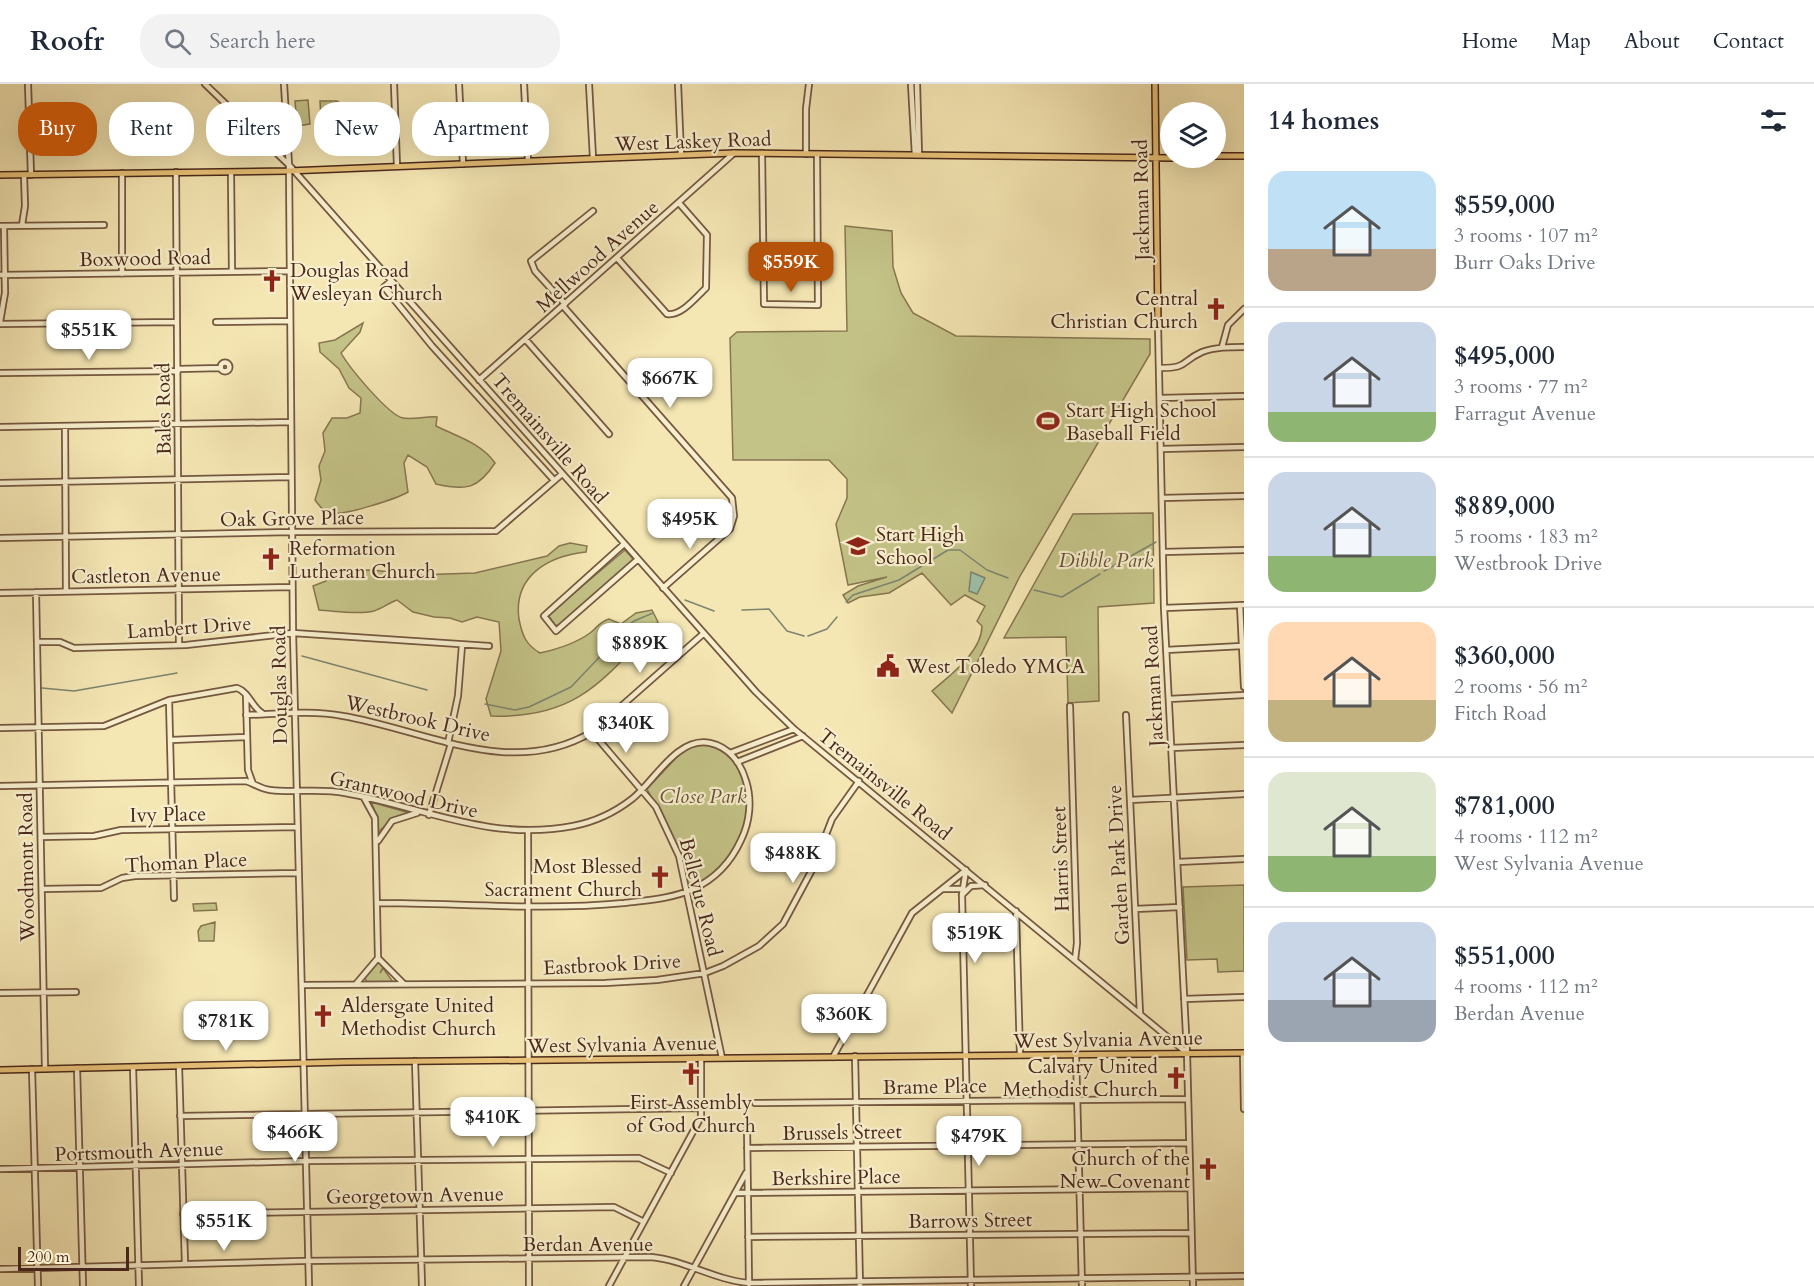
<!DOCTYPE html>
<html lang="en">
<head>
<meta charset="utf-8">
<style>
  body { margin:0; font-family:Cardo,serif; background:#f2f2f3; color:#1f2937; height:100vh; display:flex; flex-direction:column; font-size:22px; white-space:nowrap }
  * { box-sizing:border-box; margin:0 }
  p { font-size:20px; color:#747a83 }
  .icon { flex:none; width:33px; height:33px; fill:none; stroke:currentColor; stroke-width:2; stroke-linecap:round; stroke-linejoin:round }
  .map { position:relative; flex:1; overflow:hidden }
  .drawer { display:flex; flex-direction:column; background:#fff; width:570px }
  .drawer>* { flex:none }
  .guide { position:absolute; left:18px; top:18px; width:570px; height:54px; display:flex; gap:12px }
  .tools { position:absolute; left:1160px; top:18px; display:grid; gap:12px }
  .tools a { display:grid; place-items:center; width:66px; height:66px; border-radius:50%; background:#fff; box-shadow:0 6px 24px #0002; font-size:30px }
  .scale { position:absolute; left:18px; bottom:15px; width:111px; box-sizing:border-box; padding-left:6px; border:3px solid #4a281b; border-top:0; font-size:16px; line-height:21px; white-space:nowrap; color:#4a281b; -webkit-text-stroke:4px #f8efce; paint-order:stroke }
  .price { position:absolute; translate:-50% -51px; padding:0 14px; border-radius:12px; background:#fff; color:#222; font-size:20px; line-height:39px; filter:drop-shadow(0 2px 3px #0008) }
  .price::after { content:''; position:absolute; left:50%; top:36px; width:18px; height:14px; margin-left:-9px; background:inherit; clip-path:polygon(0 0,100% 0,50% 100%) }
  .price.current { background:#b45309; color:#fff }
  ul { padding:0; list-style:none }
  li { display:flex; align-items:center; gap:18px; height:150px; padding:0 24px }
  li+li { border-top:2px solid #e0e1e3 }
  li span { display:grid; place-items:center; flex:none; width:168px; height:120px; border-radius:18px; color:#555 }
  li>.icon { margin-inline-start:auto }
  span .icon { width:72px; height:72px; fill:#fffc; stroke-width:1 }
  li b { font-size:26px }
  h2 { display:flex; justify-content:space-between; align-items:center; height:72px; padding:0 24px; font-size:26px }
  .tag { padding:0 21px; border-radius:24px; background:#fff; box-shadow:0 6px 24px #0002; font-size:21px; line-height:54px }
  .tag.current { background:#b45309; color:#fff }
  header { display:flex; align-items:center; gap:36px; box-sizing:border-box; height:84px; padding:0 30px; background:#fff; border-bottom:2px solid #e0e1e3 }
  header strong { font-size:28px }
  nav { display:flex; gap:33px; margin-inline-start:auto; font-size:21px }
  .search { width:420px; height:54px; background:#f2f2f3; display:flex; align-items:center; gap:15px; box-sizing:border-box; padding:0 21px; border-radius:24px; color:#747a83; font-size:22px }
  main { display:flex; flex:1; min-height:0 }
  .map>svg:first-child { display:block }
  .green { fill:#c4c387; stroke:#877651; stroke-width:1.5 }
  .water { fill:#9dc1a9; stroke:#7c8470; stroke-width:1.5 }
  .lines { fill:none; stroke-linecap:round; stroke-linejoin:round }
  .stream { stroke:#7c8470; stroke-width:1.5 }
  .minor-casing { stroke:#755841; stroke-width:8 }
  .major-casing { stroke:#4a281b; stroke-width:8 }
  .minor { stroke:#f8efce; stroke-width:4.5 }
  .major { stroke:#eac47a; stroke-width:5 }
  .labels { text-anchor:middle; stroke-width:4.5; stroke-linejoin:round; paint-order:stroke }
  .street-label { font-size:20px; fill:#4a281b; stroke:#f8efce }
  .poi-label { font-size:20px; fill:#4a281b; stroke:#f8efce; text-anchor:start }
  .park-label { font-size:20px; font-style:italic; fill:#684f36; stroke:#f8efce }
</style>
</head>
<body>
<header>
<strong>Roofr</strong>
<div class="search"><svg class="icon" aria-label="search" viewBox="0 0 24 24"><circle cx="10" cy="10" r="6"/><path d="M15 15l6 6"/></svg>Search here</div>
<nav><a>Home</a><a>Map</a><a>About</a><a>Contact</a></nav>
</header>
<main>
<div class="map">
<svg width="1244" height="1202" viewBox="0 0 1244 1202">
  <rect width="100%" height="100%" fill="#f5e7b4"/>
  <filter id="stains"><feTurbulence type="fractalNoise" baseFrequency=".00333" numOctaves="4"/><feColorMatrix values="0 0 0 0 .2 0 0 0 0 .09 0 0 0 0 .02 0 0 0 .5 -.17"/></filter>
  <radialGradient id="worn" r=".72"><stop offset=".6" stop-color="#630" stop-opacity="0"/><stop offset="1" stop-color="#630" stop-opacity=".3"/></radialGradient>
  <!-- green -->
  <path class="green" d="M 308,16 L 310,40 L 297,42 L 295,17 Z
    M 320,17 L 337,17 L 347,24 L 347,41 L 324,41 L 321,37 Z
    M 845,142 L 892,147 L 893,183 L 901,209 L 913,229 L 956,252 L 1150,255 L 1150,270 L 1020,492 L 952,629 L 932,607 C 949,592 982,568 982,542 L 977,537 L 985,522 L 965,511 L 951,521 L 922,489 L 889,509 L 860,513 L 848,519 L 843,511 L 858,502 L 887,493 L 848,501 L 836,440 L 847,414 L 847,395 L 829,376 L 733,376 L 730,254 L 737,248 L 847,247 Z
    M 363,239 L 360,248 L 341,269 C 349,283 388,331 403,334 C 413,336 426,332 437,333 L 436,342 C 456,352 481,359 495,379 C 478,405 466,407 436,400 L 427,383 L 408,371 L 404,379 L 408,408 C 396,415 346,431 334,429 C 324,428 320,423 315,416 L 321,396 L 319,382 L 325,367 L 323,349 L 332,334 L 347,334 L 360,329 L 361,314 L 349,304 L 339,285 L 320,268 L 319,259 L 335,256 Z
    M 1153,429 L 1154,519 L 1098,523 L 1099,617 L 1068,619 L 1066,553 L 1004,554 L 1073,430 Z
    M 570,459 L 587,462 L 586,468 C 548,472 513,492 519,535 C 522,551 526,561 540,569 C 558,565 575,560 590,549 C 597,544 599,538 609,535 L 621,540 L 636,529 L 652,526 L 658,538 C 604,595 578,635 491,632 L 486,615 L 501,567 L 499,538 L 477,533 L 462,538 L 450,534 L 434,533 L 413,528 L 397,516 C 389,519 381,525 374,527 C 357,531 336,527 319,526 L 313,502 L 326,497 L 325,490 L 330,487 L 373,486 L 414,491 L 475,489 L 547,472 L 559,462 Z
    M 625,466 L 633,475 L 631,478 L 559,542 L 555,541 L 548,531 Z
    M 694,661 C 745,651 755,721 741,755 C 733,776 712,794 692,803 L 688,802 L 678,764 L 647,705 L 677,673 Z
    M 371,718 L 406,728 L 407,729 L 393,735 L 378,748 L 377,732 Z
    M 1244,801 L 1244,887 L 1218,888 L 1217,875 L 1187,876 L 1183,803 Z
    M 216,819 L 217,826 L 194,827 L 193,820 Z
    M 215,838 L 214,857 L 199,857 L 198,847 L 201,842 Z
    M 378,877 L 383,883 L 380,889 L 383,884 L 393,898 L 367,898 L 365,894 Z"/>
  <!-- water -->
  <path class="water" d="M 971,488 L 985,494 L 977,510 L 969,507 Z"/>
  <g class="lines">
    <!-- stream -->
    <path class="stream" d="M 1104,487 L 1156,458
      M 1034,506 L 1062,513 L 1100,490
      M 685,516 L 714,527
      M 846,518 L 853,511 L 899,496 L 948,466 L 960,466 L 987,486 L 1008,494
      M 742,526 L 769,525 L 787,547 L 804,552
      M 808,552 L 827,545 L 837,533
      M 302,572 L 427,606
      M 42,604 L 74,607 L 177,589
      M 485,620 L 515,626 L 529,623 L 571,603 L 610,562 L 616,550 L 634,537 L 653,529"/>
    <!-- minor casing -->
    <g class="minor-casing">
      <path id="minor" d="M 28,0 L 31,91
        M 205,0 L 289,81 L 756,608 L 794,645 L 1187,969
        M 284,0 L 289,81 L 293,549 L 309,1202
        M 394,0 L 397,82
        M 459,0 L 463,80
        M 524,0 L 528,77
        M 589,0 L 593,74
        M 678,0 L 681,71
        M 911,0 L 915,71
        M 917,0 L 919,71
        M 762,69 L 764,220 L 818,221 L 817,70
        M 806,70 L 806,25 L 809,0
        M 176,88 L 179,561
        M 122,89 L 122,190
        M 231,89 L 232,188
        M 22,141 L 25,122 L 24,91
        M 0,142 L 104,141
        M 617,174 L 667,230 C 682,232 696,213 706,204 L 707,151 L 679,119
        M 0,191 L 290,187
        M 391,197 L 384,203 L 432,262 L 552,394
        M 565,220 L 535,187 L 531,177 L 593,127
        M 563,222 L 732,414 L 734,432 L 730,445 L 663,504
        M 0,238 L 5,209 L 4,142
        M 216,238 L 290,237
        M 0,240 L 177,238
        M 1158,242 L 1164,524 L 1187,969 L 1193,1202
        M 526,256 L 609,350
        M 1222,263 L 1228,241 L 1244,225
        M220.5 283a4.5 4.5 0 1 1 9 0a4.5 4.5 0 1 1-9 0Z
        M 1160,284 C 1189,284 1180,278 1202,268 C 1215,263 1230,263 1244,263
        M 178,285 L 221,284
        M 0,289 L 178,287
        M 479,296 L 734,69
        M 1160,314 L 1244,312
        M 65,342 L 66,507
        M 0,343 L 291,338
        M 1161,365 L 1244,363
        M 0,399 L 291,393
        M 1162,414 L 1244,412
        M 0,454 L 292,448 L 496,447 L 562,390
        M 624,460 L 544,532 L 556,547 L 637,476
        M 1163,468 L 1244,466
        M 36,508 L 45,985
        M 0,509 L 292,503
        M 1240,521 L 1244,603
        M 1164,524 L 1244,521
        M 37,558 L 60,558 L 74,564 L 186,561 L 293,549 L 489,562
        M 1166,566 L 1242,562
        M 246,611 L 248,686 L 253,700
        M 1169,615 L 1244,611
        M 169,616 L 174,814
        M 1070,622 L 1077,859 L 1075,876
        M 246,631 C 278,630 312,626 343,632 C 426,646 511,696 592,648 L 703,550
        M 1126,631 L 1140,929
        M 0,644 L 104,642 L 169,616 L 237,604 C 249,608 252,623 262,629
        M 592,648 L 656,723 L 679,772 L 722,974
        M 171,656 L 246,653
        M 448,659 L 458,612 L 462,561
        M 1171,664 L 1244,661
        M 730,669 L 794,645
        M 737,678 L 803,652
        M 0,702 L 246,697 C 255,700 261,705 270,706 C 295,709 320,704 345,709 C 423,723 490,758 573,742 C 594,738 614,729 632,715 C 654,698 677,652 710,659 C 729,663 741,679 746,697 C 752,716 750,738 741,756 C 731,778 715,795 693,805 C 671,815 647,816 624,819 C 541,827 459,819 377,819
        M 1130,716 L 1244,710
        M 429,731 L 451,660
        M 528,746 L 529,1202
        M 41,753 L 94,752 L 121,746 L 297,743
        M 378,757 L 392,737 L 417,729
        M 1177,778 L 1244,775
        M 966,786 L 962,811 L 971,1202
        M 42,805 L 101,804 L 122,794 L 135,792 L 298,789
        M 943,805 L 962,805
        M 962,811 L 971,802 L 985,801
        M 1135,825 L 1180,823
        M 1016,827 L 1020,971
        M 378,874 L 404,900
        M 356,900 L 378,874 L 375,734 L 364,714
        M 302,901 L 605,899 L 657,896 L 705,889 L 723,882 L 759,862 L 783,840 L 813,784 L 832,735 L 859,697
        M 0,909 L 76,908
        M 1184,915 L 1244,913
        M 1243,969 L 1244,1025
        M 1076,970 L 1082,1202
        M 855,972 L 860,1202
        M 833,973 L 912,829 L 966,786
        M 415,977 L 422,1202
        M 179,982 L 185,1180
        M 133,983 L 139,1202
        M 77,984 L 83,1202
        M 32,985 L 38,1202
        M 755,1019 L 1188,1015
        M 180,1032 L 701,1024
        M 747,1041 L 749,1200
        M 747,1064 L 1189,1059
        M 0,1085 L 307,1077 L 639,1074 L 671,1089
        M 735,1109 L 1190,1104
        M 183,1130 L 614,1123 L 644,1138
        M 748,1153 L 1191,1149
        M 0,1185 L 301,1177 L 651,1173 C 685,1176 714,1196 749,1199 L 1244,1192
        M 609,1202 L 701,1033 L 701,974
        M 684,1202 L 746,1089"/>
    </g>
    <!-- major casing -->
    <g class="major-casing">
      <path id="major" d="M 1155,0 L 1158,242
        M 1215,72 L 1244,72
        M 0,91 L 288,87 L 734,69 L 1172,74
        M 0,986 L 346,978 L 1244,969"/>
    </g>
    <!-- minor -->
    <use href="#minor" class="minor"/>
    <!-- major -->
    <use href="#major" class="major"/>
  </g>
  <!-- icons -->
  <defs>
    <g id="church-bare" transform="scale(1.8)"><path d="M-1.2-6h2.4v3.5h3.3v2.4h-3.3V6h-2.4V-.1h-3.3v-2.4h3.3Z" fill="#8f2418" stroke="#f8efce" stroke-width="2.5" paint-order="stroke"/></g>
    <g id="stadium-bare" transform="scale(1.8)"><path d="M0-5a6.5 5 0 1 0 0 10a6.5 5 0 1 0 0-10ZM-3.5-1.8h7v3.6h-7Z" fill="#8f2418" stroke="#f8efce" stroke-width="2.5" paint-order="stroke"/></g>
    <g id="school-bare" transform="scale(1.8)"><path d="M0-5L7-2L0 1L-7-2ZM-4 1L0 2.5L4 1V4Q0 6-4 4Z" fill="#8f2418" stroke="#f8efce" stroke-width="2.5" paint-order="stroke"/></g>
    <g id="civic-bare" transform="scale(1.8)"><path d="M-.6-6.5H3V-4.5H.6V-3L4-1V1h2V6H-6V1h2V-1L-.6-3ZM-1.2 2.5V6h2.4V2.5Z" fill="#8f2418" stroke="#f8efce" stroke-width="2.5" paint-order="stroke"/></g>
  </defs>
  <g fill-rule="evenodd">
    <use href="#church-bare" x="272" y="197"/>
    <use href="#church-bare" x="1216" y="225"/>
    <use href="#stadium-bare" x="1048" y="337"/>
    <use href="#school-bare" x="858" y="462"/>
    <use href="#church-bare" x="271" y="475"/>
    <use href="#civic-bare" x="888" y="582"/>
    <use href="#church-bare" x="660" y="793"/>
    <use href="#church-bare" x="323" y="932"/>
    <use href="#church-bare" x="691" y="990"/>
    <use href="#church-bare" x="1176" y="994"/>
    <use href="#church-bare" x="1208" y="1085"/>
  </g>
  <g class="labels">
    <!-- street labels -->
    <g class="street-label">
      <text transform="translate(693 57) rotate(-2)" y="7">West Laskey Road</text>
      <text transform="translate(1141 116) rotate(-91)" y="7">Jackman Road</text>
      <text transform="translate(597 172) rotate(-42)" y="7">Mellwood Avenue</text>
      <text transform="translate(145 174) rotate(-1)" y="7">Boxwood Road</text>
      <text transform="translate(163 325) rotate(-91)" y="7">Bales Road</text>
      <text transform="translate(550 354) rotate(49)" y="7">Tremainsville Road</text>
      <text transform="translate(292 434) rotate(-1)" y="7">Oak Grove Place</text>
      <text transform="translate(146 491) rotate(-1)" y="7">Castleton Avenue</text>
      <text transform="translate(189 543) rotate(-4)" y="7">Lambert Drive</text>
      <text transform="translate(279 601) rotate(-91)" y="7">Douglas Road</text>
      <text transform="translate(1153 602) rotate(-93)" y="7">Jackman Road</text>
      <text transform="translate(418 634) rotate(13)" y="7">Westbrook Drive</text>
      <text transform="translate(885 700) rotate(39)" y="7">Tremainsville Road</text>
      <text transform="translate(404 710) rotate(13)" y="7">Grantwood Drive</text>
      <text transform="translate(168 730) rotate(-1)" y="7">Ivy Place</text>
      <text transform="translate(1060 775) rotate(-92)" y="7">Harris Street</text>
      <text transform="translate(186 778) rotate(-3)" y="7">Thoman Place</text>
      <text transform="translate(1118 781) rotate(-93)" y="7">Garden Park Drive</text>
      <text transform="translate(26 783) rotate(-91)" y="7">Woodmont Road</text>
      <text transform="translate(701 813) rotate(76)" y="7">Bellevue Road</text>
      <text transform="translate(612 880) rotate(-3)" y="7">Eastbrook Drive</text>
      <text transform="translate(1108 955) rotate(-1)" y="7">West Sylvania Avenue</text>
      <text transform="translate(622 960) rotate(-1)" y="7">West Sylvania Avenue</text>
      <text transform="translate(935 1002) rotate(-1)" y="7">Brame Place</text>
      <text transform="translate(842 1048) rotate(-1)" y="7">Brussels Street</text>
      <text transform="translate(139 1067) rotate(-2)" y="7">Portsmouth Avenue</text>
      <text transform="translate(836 1093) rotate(-1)" y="7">Berkshire Place</text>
      <text transform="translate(415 1111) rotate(-1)" y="7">Georgetown Avenue</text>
      <text transform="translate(970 1136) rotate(-1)" y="7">Barrows Street</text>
      <text x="588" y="1167">Berdan Avenue</text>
    </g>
    <!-- poi labels -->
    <g class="poi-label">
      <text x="290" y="193">Douglas Road<tspan x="290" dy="23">Wesleyan Church</tspan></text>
      <text x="1198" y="221" text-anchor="end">Central<tspan x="1198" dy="23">Christian Church</tspan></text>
      <text x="1066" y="333">Start High School<tspan x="1066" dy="23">Baseball Field</tspan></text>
      <text x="876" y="457">Start High<tspan x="876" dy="23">School</tspan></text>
      <text x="289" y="471">Reformation<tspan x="289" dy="23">Lutheran Church</tspan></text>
      <text x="906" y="589">West Toledo YMCA</text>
      <text x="642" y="789" text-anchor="end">Most Blessed<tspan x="642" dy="23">Sacrament Church</tspan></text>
      <text x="341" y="928">Aldersgate United<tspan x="341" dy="23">Methodist Church</tspan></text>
      <text x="1158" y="989" text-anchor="end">Calvary United<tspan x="1158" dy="23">Methodist Church</tspan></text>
      <text x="691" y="1025" text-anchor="middle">First Assembly<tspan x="691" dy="23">of God Church</tspan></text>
      <text x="1190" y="1081" text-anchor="end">Church of the<tspan x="1190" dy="23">New Covenant</tspan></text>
    </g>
    <!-- park labels -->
    <g class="park-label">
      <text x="1106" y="483">Dibble Park</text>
      <text x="703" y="719">Close Park</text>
    </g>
  </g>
  <rect width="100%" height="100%" filter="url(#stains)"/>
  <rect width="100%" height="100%" fill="url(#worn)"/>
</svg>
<div class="tools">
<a><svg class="icon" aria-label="layers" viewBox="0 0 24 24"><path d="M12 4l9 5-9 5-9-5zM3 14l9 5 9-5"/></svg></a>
</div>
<div class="scale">200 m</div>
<b class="price current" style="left:791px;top:209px">$559K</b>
<b class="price" style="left:89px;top:277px">$551K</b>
<b class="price" style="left:670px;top:325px">$667K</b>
<b class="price" style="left:690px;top:466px">$495K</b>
<b class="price" style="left:640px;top:590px">$889K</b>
<b class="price" style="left:626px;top:670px">$340K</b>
<b class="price" style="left:793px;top:800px">$488K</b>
<b class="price" style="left:975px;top:880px">$519K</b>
<b class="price" style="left:844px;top:961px">$360K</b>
<b class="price" style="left:226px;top:968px">$781K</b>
<b class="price" style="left:493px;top:1064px">$410K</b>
<b class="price" style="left:295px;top:1079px">$466K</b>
<b class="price" style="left:979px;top:1083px">$479K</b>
<b class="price" style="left:224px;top:1168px">$551K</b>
<div class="guide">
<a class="tag current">Buy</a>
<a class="tag">Rent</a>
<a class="tag">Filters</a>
<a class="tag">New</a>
<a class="tag">Apartment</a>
</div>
</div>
<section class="drawer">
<h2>14 homes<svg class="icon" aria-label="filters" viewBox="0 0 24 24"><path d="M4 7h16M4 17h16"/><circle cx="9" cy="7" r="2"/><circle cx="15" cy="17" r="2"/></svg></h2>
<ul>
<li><span style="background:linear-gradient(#bfe0f5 65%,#b9a48a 0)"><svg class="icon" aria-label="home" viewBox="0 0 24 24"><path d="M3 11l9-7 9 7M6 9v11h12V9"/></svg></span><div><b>$559,000</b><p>3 rooms · 107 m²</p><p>Burr Oaks Drive</p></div></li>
<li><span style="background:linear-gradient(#c9d6e8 75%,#8fb573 0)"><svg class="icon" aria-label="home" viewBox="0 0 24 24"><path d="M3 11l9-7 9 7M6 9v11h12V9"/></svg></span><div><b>$495,000</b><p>3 rooms · 77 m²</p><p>Farragut Avenue</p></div></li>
<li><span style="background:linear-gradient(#c9d6e8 70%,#8fb573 0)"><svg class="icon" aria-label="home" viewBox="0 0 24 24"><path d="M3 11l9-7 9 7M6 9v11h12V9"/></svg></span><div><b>$889,000</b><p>5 rooms · 183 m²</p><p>Westbrook Drive</p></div></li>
<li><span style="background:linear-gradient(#ffd9b3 65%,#c2b280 0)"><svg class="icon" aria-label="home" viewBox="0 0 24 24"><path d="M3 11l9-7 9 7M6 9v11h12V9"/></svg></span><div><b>$360,000</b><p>2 rooms · 56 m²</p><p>Fitch Road</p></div></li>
<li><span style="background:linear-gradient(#dfe7d0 70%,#8fb573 0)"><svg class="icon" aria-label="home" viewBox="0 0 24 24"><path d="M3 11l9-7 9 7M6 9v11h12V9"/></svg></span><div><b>$781,000</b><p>4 rooms · 112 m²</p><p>West Sylvania Avenue</p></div></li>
<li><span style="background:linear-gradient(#c9d6e8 65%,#9aa5b1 0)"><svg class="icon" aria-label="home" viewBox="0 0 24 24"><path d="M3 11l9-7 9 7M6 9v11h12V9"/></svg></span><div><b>$551,000</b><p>4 rooms · 112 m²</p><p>Berdan Avenue</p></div></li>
</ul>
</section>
</main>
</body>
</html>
